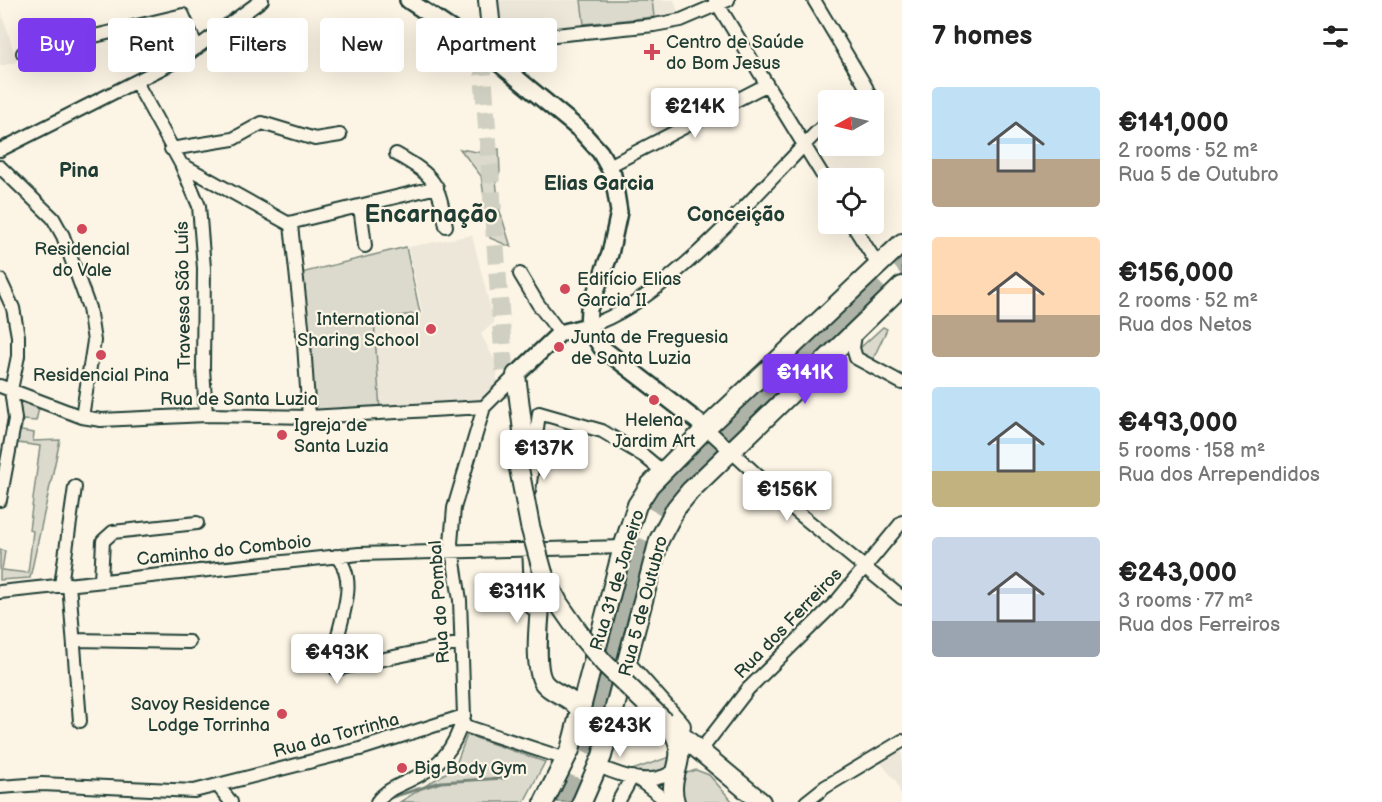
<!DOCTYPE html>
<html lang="en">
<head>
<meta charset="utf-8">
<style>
  body { margin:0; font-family:"Balsamiq Sans",sans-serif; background:#f6f6f6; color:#222; height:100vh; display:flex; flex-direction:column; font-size:22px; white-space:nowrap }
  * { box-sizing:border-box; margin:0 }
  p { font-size:20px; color:#767676 }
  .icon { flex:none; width:33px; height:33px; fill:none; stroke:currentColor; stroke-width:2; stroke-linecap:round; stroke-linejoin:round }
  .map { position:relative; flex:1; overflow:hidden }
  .details { display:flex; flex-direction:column; background:#fff; width:480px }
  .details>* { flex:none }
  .hud { position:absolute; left:18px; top:18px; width:570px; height:54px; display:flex; gap:12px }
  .needle { width:39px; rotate:262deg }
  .fabs { position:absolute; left:818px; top:90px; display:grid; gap:12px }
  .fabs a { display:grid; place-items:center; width:66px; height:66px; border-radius:6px; background:#fff; box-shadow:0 6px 24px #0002; font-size:30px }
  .price { position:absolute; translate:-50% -51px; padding:0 14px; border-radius:6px; background:#fff; color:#222; font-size:20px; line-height:39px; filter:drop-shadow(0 2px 3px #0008) }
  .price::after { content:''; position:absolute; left:50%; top:36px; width:18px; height:14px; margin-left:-9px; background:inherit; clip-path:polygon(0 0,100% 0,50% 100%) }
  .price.on { background:#7c3aed; color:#fff }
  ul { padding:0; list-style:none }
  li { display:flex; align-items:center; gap:18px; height:150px; padding:0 30px }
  li span { display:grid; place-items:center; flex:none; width:168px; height:120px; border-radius:6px; color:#555 }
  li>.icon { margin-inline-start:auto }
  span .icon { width:72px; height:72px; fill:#fffc; stroke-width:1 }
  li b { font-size:26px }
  h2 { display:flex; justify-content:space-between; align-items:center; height:72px; padding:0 30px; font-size:26px }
  .chip { padding:0 21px; border-radius:6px; background:#fff; box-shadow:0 6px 24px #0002; font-size:21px; line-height:54px }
  .chip.on { background:#7c3aed; color:#fff }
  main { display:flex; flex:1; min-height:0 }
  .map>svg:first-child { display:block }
  .built { fill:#ece7d8 }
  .green { fill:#dcdacc; stroke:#7e8c80; stroke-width:1.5 }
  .water { fill:#aeb3a7; stroke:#758479; stroke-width:1.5 }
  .pier { fill:#fcf5e5 }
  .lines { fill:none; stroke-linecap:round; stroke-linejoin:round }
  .stream { stroke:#758479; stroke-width:3 }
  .secondary-tunnel { stroke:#d0d0c2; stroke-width:18; stroke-dasharray:18 9; stroke-linecap:butt }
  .minor-casing { stroke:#1f3d34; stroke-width:16 }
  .tertiary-casing { stroke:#1f3d34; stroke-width:20 }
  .secondary-casing { stroke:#1f3d34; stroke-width:22 }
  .minor { stroke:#fcf5e5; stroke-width:12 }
  .tertiary { stroke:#fcf5e5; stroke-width:15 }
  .secondary { stroke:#fcf5e5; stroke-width:18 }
  .secondary-bridge-casing { stroke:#1f3d34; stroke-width:22; stroke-linecap:butt }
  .secondary-bridge { stroke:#fcf5e5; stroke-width:18 }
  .poi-dot { fill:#d1495b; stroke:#fcf5e5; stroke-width:2 }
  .labels { text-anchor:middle; stroke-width:4.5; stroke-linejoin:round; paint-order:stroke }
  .poi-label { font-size:18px; fill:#1f3d34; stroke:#fcf5e5; text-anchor:start }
  .street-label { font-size:18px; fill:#1f3d34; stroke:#fcf5e5 }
  .neighbourhood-label { font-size:20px; font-weight:bold; fill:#1f3d34; stroke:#fcf5e5 }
  .district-label { font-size:24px; font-weight:bold; fill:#1f3d34; stroke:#fcf5e5 }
</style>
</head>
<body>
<main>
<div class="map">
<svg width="902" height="802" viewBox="0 0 902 802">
  <rect width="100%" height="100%" fill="#fcf5e5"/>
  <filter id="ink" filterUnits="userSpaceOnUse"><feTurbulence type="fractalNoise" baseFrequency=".0167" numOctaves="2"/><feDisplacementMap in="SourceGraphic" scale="12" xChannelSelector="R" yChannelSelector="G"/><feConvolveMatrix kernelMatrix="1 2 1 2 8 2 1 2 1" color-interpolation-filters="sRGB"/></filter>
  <g filter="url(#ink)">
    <!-- built -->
    <path class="built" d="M 492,0 L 674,0 L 679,15 L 510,31 L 500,26 Z
      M 0,7 L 17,62 L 0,66 Z
      M 472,235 L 494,323 L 481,334 L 498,367 L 495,394 L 482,406 L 380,416 L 374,321 L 423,315 L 408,247 Z
      M 902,745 L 902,798 L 896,781 L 879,761 Z"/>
    <!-- green -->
    <path class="green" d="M 581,0 L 652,0 L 654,17 L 584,24 Z
      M 460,149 L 483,153 L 499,149 L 500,172 L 496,180 L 499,208 L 511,247 L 490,238 L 481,176 Z
      M 406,247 L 420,313 L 374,320 L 380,411 L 311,413 L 301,273 Z
      M 883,327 L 887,329 L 872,361 L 863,357 L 860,348 Z
      M 17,396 L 40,404 L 36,421 L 23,420 L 21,431 L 34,433 L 33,441 L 60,440 L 30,578 L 0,580 L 0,550 L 5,551 L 2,570 L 28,573 L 33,531 L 29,530 L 40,446 L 11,442 Z
      M 467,735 L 545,762 L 524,802 L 400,802 L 455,767 Z
      M 675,755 C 666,774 651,777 632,770 Z
      M 696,770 L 709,775 L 733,802 L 683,802 L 678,788 L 684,774 Z"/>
    <!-- water -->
    <path class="water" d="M 902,250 L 902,276 L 686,484 L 575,802 L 553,802 L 633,535 L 653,490 Z"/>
    <!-- pier -->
    <path class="pier" d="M 890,261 L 902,276 L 887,290 L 874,277 Z
      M 644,506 L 665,517 L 652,543 L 633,535 Z
      M 574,749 L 593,755 L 585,780 L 567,774 Z"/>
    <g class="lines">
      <!-- stream -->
      <path class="stream" d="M 386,802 L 389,798 L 441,782 L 504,778"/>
      <!-- secondary-tunnel -->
      <path class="secondary-tunnel" d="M 480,30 L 507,406"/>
      <!-- minor casing -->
      <g class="minor-casing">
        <path id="minor" d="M 715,0 L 828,184
          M 814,0 L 866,87 L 871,99 L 869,100
          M 462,36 L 506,40 L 654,25 L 681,20 L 728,0
          M 23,53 L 183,15 L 197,48
          M 136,82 L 181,164 L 199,206 L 204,268 L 203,368 L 206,415
          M 171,149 L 233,139 L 262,123 L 315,139 L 340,135
          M 0,150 L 184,57 L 262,0
          M 396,154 C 436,177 438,182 446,226
          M 181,164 L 291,225 L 304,344 L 309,417
          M 609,166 L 766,85
          M 0,167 L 53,218 L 63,236 L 89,308 L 94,341 L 82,417
          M 360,206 L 365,246
          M 289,223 L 437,187
          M 852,224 L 878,265
          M 520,274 L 538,304 L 560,333
          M 0,280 L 13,308 L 18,336 L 18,356 L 11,390 L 15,419 L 0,500
          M 588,326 C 655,306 737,215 786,164 C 800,150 812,135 828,122
          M 855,335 L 853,348 L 856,358 L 902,383
          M 0,386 L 82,417 L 101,420 L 206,415 L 309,417 L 484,407
          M 706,428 L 796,511 L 902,598
          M 529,491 L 539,413 L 602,431 L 644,456 L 662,471
          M 529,548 L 532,608
          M 336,556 C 366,586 327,638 336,669 L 461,643
          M 101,580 L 103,541 L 113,532 L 197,523
          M 69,584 L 80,721
          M 61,585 L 75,487
          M 0,592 L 359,554 L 623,547
          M 75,640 L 189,642
          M 462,725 L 566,759
          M 701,750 L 748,689 L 837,601 L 902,522
          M 598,766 C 624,777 653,788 677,769
          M 639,780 L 668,802
          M 218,786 L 231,802
          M 0,787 L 42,784 L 194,791 L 360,749 L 464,716
          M 377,802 C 385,791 395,787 408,781 C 440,766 454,751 464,716 L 460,600 L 451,543 L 454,508 L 484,407 L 516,375
          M 618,802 L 632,777
          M 806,802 L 825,787 L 902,741"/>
      </g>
      <!-- tertiary casing -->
      <g class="tertiary-casing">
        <path id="tertiary" d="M 408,0 L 484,51 L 580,130 L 600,152 L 613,175 L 619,212 L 610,254 L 589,309 L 588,326 L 601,347 L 706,428
          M 516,375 L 560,333 L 588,326"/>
      </g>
      <!-- secondary casing -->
      <g class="secondary-casing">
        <path id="secondary" d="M 488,0 L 492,39
          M 516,375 L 524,439 L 518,463
          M 543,573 C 542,596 531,666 544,683 C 553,695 575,697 580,712
          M 544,575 L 559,604 L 582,637
          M 626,664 L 681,726
          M 664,721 L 761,802
          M 672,729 C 691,762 666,773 675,802
          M 544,802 L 570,750 L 623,547 L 637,505 L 650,485 L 710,424 L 902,243
          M 582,802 L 602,756 L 659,540 L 676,508 L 690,491 L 902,286"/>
      </g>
      <!-- minor -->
      <use href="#minor" class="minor"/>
      <!-- tertiary -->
      <use href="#tertiary" class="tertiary"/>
      <!-- secondary -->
      <use href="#secondary" class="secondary"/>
      <!-- secondary-bridge casing -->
      <g class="secondary-bridge-casing">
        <path id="secondary-bridge" d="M 518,463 L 530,526 L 543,573
          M 582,637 L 604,663 L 664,721"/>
      </g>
      <!-- secondary-bridge -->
      <use href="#secondary-bridge" class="secondary-bridge"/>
    </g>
  </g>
  <!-- markers -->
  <g class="poi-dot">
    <path d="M649 43h6v6h6v6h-6v6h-6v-6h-6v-6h6z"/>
    <circle cx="82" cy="229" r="6"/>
    <circle cx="565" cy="289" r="6"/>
    <circle cx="431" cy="329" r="6"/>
    <circle cx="559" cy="347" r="6"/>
    <circle cx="101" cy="355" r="6"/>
    <circle cx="654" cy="400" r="6"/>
    <circle cx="282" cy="435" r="6"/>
    <circle cx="282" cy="714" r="6"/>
    <circle cx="402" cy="768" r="6"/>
  </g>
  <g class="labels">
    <!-- poi labels -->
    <g class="poi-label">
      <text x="666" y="48">Centro de Saúde<tspan x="666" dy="21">do Bom Jesus</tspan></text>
      <text x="82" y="255" text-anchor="middle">Residencial<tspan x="82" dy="21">do Vale</tspan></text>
      <text x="577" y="285">Edifício Elias<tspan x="577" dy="21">Garcia II</tspan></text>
      <text x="419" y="325" text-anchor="end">International<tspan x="419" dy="21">Sharing School</tspan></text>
      <text x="571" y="343">Junta de Freguesia<tspan x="571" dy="21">de Santa Luzia</tspan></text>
      <text x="101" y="381" text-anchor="middle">Residencial Pina</text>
      <text x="654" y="426" text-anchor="middle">Helena<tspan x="654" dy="21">Jardim Art</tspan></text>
      <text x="294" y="431">Igreja de<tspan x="294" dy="21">Santa Luzia</tspan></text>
      <text x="270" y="710" text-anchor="end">Savoy Residence<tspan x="270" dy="21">Lodge Torrinha</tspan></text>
      <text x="414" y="774">Big Body Gym</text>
    </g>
    <!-- street labels -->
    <g class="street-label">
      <text transform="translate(183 295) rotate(-91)" y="6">Travessa São Luís</text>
      <text x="239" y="405">Rua de Santa Luzia</text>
      <text transform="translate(224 550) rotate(-6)" y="6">Caminho do Comboio</text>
      <text transform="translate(617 580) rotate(-73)" y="6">Rua 31 de Janeiro</text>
      <text transform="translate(439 602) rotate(-94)" y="6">Rua do Pombal</text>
      <text transform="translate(643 606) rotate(-75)" y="6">Rua 5 de Outubro</text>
      <text transform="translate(788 623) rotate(-46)" y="6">Rua dos Ferreiros</text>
      <text transform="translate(336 735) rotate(-15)" y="6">Rua da Torrinha</text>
    </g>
    <!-- neighbourhood labels -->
    <g class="neighbourhood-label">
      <text x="79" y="177">Pina</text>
      <text x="599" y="190">Elias Garcia</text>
      <text x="736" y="221">Conceição</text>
    </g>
    <!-- district labels -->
    <g class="district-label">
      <text x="431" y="222">Encarnação</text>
    </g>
  </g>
</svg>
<div class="fabs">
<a><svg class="needle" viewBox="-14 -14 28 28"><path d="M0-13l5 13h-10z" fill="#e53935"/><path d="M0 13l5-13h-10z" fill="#767676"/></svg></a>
<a><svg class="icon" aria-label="locate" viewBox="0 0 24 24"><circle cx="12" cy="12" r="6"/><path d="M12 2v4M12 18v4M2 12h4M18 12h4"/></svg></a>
</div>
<b class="price" style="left:695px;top:139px">€214K</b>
<b class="price on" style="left:805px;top:405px">€141K</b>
<b class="price" style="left:544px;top:481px">€137K</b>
<b class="price" style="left:787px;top:522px">€156K</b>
<b class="price" style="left:517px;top:624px">€311K</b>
<b class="price" style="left:337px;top:685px">€493K</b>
<b class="price" style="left:620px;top:758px">€243K</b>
<div class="hud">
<a class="chip on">Buy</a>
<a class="chip">Rent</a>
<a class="chip">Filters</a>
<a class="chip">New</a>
<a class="chip">Apartment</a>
</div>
</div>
<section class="details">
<h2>7 homes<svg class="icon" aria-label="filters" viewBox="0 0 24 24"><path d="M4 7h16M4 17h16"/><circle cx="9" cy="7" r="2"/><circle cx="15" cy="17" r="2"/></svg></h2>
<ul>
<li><span style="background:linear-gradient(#bfe0f5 60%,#b9a48a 0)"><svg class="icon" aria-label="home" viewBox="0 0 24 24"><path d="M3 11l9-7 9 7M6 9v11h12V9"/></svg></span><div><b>€141,000</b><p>2 rooms · 52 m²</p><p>Rua 5 de Outubro</p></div></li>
<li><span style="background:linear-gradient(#ffd9b3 65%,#b9a48a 0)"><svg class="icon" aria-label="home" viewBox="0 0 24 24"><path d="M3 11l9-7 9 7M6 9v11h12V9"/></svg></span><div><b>€156,000</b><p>2 rooms · 52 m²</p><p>Rua dos Netos</p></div></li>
<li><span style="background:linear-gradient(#bfe0f5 70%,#c2b280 0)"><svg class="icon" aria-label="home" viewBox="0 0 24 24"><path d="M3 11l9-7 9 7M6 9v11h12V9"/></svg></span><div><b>€493,000</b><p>5 rooms · 158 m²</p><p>Rua dos Arrependidos</p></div></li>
<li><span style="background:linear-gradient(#c9d6e8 70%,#9aa5b1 0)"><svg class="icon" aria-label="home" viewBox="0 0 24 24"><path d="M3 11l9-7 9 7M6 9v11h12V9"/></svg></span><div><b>€243,000</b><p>3 rooms · 77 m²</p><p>Rua dos Ferreiros</p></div></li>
</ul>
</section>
</main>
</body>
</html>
